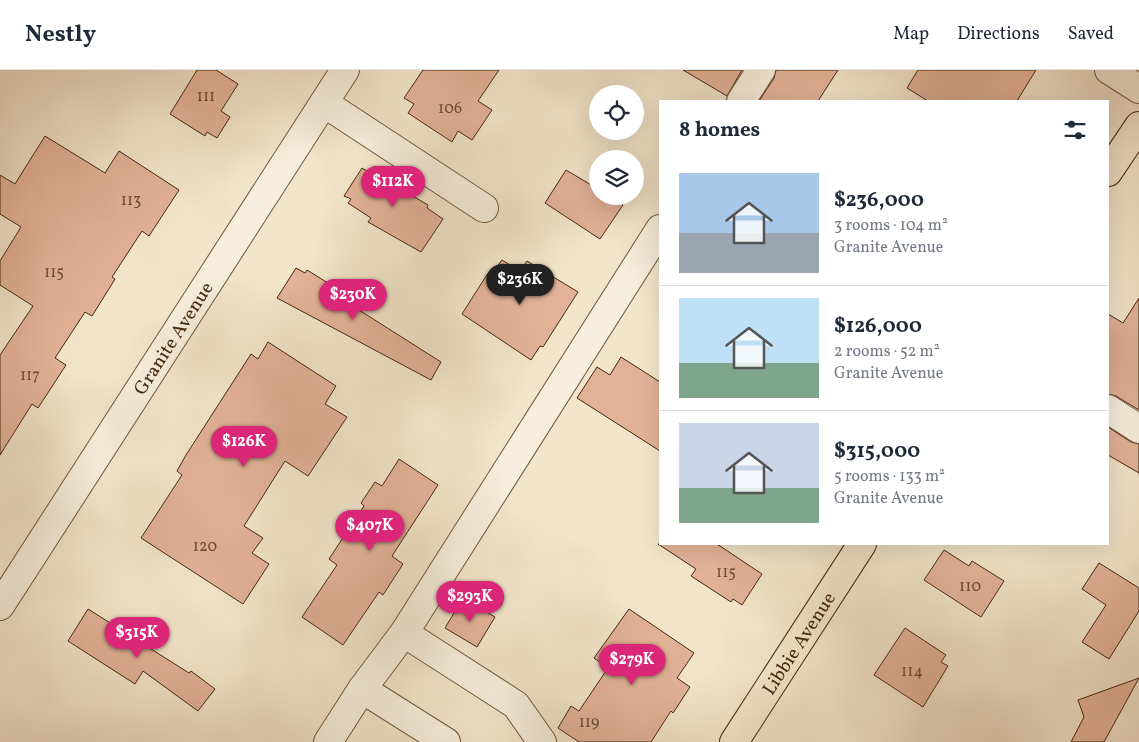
<!DOCTYPE html>
<html lang="en">
<head>
<meta charset="utf-8">
<style>
  body { margin:0; font-family:Vollkorn,serif; background:#f2f2f3; color:#1f2937; height:100vh; display:flex; flex-direction:column; font-size:19px; white-space:nowrap }
  * { box-sizing:border-box; margin:0 }
  p { font-size:16px; color:#747a83 }
  .icon { flex:none; width:28px; height:28px; fill:none; stroke:currentColor; stroke-width:2; stroke-linecap:round; stroke-linejoin:round }
  .map { position:relative; flex:1; overflow:hidden }
  .side { position:absolute; left:659px; top:30px; width:450px; height:445px; display:flex; flex-direction:column; background:#fff; border-radius:0px; box-shadow:0 5px 20px #0002 }
  .side>* { flex:none }
  .controls { position:absolute; left:589px; top:15px; display:grid; gap:10px }
  .controls a { display:grid; place-items:center; width:55px; height:55px; border-radius:50%; background:#fff; box-shadow:0 5px 20px #0002; font-size:25px }
  .price { position:absolute; translate:-50% -42px; padding:0 11px; border-radius:18px; background:#db2777; color:#fff; font-size:16px; line-height:32px; filter:drop-shadow(0 1px 2px #0008) }
  .price::after { content:''; position:absolute; left:50%; top:30px; width:15px; height:11px; margin-left:-8px; background:inherit; clip-path:polygon(0 0,100% 0,50% 100%) }
  .price.active { background:#222; color:#fff }
  ul { padding:0; list-style:none }
  li { display:flex; align-items:center; gap:15px; height:125px; padding:0 20px }
  li+li { border-top:1px solid #e0e1e3 }
  li span { display:grid; place-items:center; flex:none; width:140px; height:100px; border-radius:0px; color:#555 }
  li>.icon { margin-inline-start:auto }
  span .icon { width:60px; height:60px; fill:#fffc; stroke-width:1 }
  li b { font-size:21px }
  h2 { display:flex; justify-content:space-between; align-items:center; height:60px; padding:0 20px; font-size:21px }
  header { display:flex; align-items:center; gap:30px; box-sizing:border-box; height:70px; padding:0 25px; background:#fff; border-bottom:1px solid #e0e1e3 }
  header strong { font-size:24px }
  nav { display:flex; gap:28px; margin-inline-start:auto; font-size:18px }
  .map>svg:first-child { display:block }
  .building { fill:#e2b297; stroke:#452810 }
  .lines { fill:none; stroke-linecap:round; stroke-linejoin:round }
  .minor-casing { stroke:#70573f; stroke-width:30 }
  .major-casing { stroke:#452810; stroke-width:30 }
  .minor { stroke:#f7eedd; stroke-width:28 }
  .major { stroke:#f3e5cb; stroke-width:28 }
  .labels { text-anchor:middle; stroke-width:4; stroke-linejoin:round; paint-order:stroke }
  .number-label { font-size:16px; fill:#6c4a32 }
  .street-label { font-size:19px; fill:#452810; stroke:#f7eedd }
</style>
</head>
<body>
<header>
<strong>Nestly</strong>
<nav><a>Map</a><a>Directions</a><a>Saved</a></nav>
</header>
<div class="map">
<svg width="1139" height="672" viewBox="0 0 1139 672">
  <rect width="100%" height="100%" fill="#f3e5cb"/>
  <filter id="stains"><feTurbulence type="fractalNoise" baseFrequency=".004" numOctaves="4"/><feColorMatrix values="0 0 0 0 .2 0 0 0 0 .09 0 0 0 0 .02 0 0 0 .5 -.17"/></filter>
  <radialGradient id="worn" r=".72"><stop offset=".6" stop-color="#630" stop-opacity="0"/><stop offset="1" stop-color="#630" stop-opacity=".3"/></radialGradient>
  <!-- building -->
  <path class="building" d="M 197,0 L 216,0 L 238,14 L 221,41 L 230,47 L 217,68 L 207,62 L 205,66 L 170,44 Z
    M 423,0 L 499,0 L 478,31 L 492,40 L 472,70 L 458,61 L 452,72 L 408,43 L 414,34 L 404,28 Z
    M 683,0 L 742,0 L 727,26 Z
    M 776,0 L 838,0 L 818,31 L 759,31 L 774,8 Z
    M 918,0 L 1036,0 L 1017,31 L 928,31 L 907,18 Z
    M 45,66 L 105,103 L 119,81 L 179,120 L 149,166 L 142,161 L 112,207 L 115,209 L 92,246 L 85,242 L 55,288 L 66,295 L 38,338 L 32,334 L 0,385 L 0,285 L 33,236 L 0,215 L 0,191 L 21,157 L 0,144 L 0,105 L 15,114 Z
    M 374,96 L 412,122 L 411,125 L 428,135 L 427,138 L 443,149 L 421,182 L 368,152 L 371,148 L 348,133 L 351,129 L 344,126 L 362,98 L 370,103 Z
    M 566,100 L 598,119 L 598,126 L 608,126 L 623,135 L 600,169 L 545,133 Z
    M 502,190 L 520,201 L 527,191 L 578,222 L 543,277 L 540,276 L 531,290 L 462,244 L 488,203 L 491,205 Z
    M 296,198 L 305,203 L 307,200 L 352,228 L 348,233 L 441,292 L 431,310 L 277,228 Z
    M 1139,228 L 1139,340 L 1116,326 L 1108,324 L 1108,244 L 1123,253 Z
    M 268,272 L 336,316 L 325,334 L 347,347 L 308,406 L 285,391 L 244,456 L 263,468 L 252,483 L 269,494 L 243,534 L 141,468 L 182,405 L 177,401 L 186,385 L 251,284 L 258,289 Z
    M 621,287 L 660,312 L 660,381 L 577,328 L 597,297 L 610,305 Z
    M 1108,357 L 1131,372 L 1139,374 L 1139,403 L 1108,385 Z
    M 399,389 L 438,415 L 392,486 L 403,494 L 383,525 L 379,522 L 343,575 L 302,547 L 337,495 L 329,489 L 364,436 L 361,433 L 375,412 L 382,416 Z
    M 658,474 L 717,474 L 762,504 L 742,535 L 733,529 L 731,532 L 691,506 L 696,499 Z
    M 944,480 L 969,496 L 972,491 L 1004,511 L 981,547 L 924,510 Z
    M 1099,493 L 1139,518 L 1139,541 L 1109,589 L 1082,572 L 1106,535 L 1082,519 Z
    M 463,528 L 495,547 L 477,577 L 445,558 Z
    M 88,539 L 189,603 L 191,601 L 215,619 L 198,641 L 143,601 L 135,614 L 68,571 Z
    M 629,539 L 694,583 L 677,608 L 690,617 L 673,643 L 671,641 L 651,672 L 579,672 L 558,658 L 571,636 L 579,641 L 608,598 L 594,588 Z
    M 905,558 L 946,585 L 941,592 L 948,596 L 923,637 L 874,605 Z
    M 1139,608 L 1104,672 L 1071,672 L 1084,647 L 1078,630 Z"/>
  <g class="lines">
    <!-- minor casing -->
    <g class="minor-casing">
      <g id="minor">
        <path d="M 1109,0 L 1139,19"/>
        <path d="M 741,31 L 761,0"/>
        <path d="M 324,33 L 484,138"/>
        <path d="M 1108,339 L 1139,359"/>
        <path id="s1" d="M 0,536 L 345,0"/>
        <path d="M 404,563 L 516,635 L 542,672"/>
        <path d="M 362,619 L 446,672"/>
        <path d="M 328,672 L 362,619 L 404,563 L 660,159"/>
      </g>
    </g>
    <!-- major casing -->
    <g class="major-casing">
      <g id="major">
        <path d="M 1108,102 L 1139,56"/>
        <path id="s2" d="M 734,672 L 862,474"/>
      </g>
    </g>
    <!-- minor -->
    <use href="#minor" class="minor"/>
    <!-- major -->
    <use href="#major" class="major"/>
  </g>
  <g class="labels">
    <!-- number labels -->
    <g class="number-label">
      <text x="206" y="31">111</text>
      <text x="450" y="43">106</text>
      <text x="131" y="135">113</text>
      <text x="54" y="207">115</text>
      <text x="30" y="310">117</text>
      <text x="205" y="481">120</text>
      <text x="726" y="507">115</text>
      <text x="970" y="521">110</text>
      <text x="912" y="606">114</text>
      <text x="589" y="657">119</text>
    </g>
    <!-- street labels -->
    <g class="street-label">
      <text dy="7" stroke="none"><textPath href="#s1" startOffset="319">Granite Avenue</textPath></text>
      <text dy="7" stroke="none"><textPath href="#s2" startOffset="118">Libbie Avenue</textPath></text>
    </g>
  </g>
  <rect width="100%" height="100%" filter="url(#stains)"/>
  <rect width="100%" height="100%" fill="url(#worn)"/>
</svg>
<div class="controls">
<a><svg class="icon" aria-label="locate" viewBox="0 0 24 24"><circle cx="12" cy="12" r="6"/><path d="M12 2v4M12 18v4M2 12h4M18 12h4"/></svg></a>
<a><svg class="icon" aria-label="layers" viewBox="0 0 24 24"><path d="M12 4l9 5-9 5-9-5zM3 14l9 5 9-5"/></svg></a>
</div>
<b class="price" style="left:393px;top:138px">$112K</b>
<b class="price active" style="left:520px;top:236px">$236K</b>
<b class="price" style="left:353px;top:251px">$230K</b>
<b class="price" style="left:244px;top:398px">$126K</b>
<b class="price" style="left:370px;top:482px">$407K</b>
<b class="price" style="left:470px;top:553px">$293K</b>
<b class="price" style="left:137px;top:589px">$315K</b>
<b class="price" style="left:632px;top:616px">$279K</b>
<section class="side">
<h2>8 homes<svg class="icon" aria-label="filters" viewBox="0 0 24 24"><path d="M4 7h16M4 17h16"/><circle cx="9" cy="7" r="2"/><circle cx="15" cy="17" r="2"/></svg></h2>
<ul>
<li><span style="background:linear-gradient(#a9c7e8 60%,#9aa5b1 0)"><svg class="icon" aria-label="home" viewBox="0 0 24 24"><path d="M3 11l9-7 9 7M6 9v11h12V9"/></svg></span><div><b>$236,000</b><p>3 rooms · 104 m²</p><p>Granite Avenue</p></div></li>
<li><span style="background:linear-gradient(#bfe0f5 65%,#7fa58c 0)"><svg class="icon" aria-label="home" viewBox="0 0 24 24"><path d="M3 11l9-7 9 7M6 9v11h12V9"/></svg></span><div><b>$126,000</b><p>2 rooms · 52 m²</p><p>Granite Avenue</p></div></li>
<li><span style="background:linear-gradient(#c9d6e8 65%,#7fa58c 0)"><svg class="icon" aria-label="home" viewBox="0 0 24 24"><path d="M3 11l9-7 9 7M6 9v11h12V9"/></svg></span><div><b>$315,000</b><p>5 rooms · 133 m²</p><p>Granite Avenue</p></div></li>
</ul>
</section>
</div>
</body>
</html>
